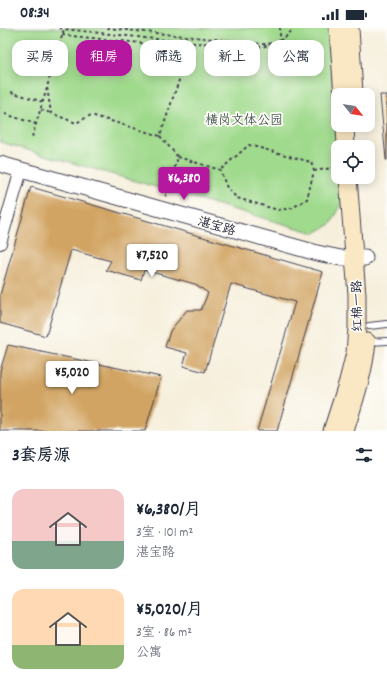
<!DOCTYPE html>
<html lang="zh">
<head>
<meta charset="utf-8">
<style>
  body { margin:0; font-family:Dekko,"LXGW WenKai TC",sans-serif; background:#f6f6f7; color:#1f2937; height:100vh; display:flex; flex-direction:column; font-size:15px; white-space:nowrap }
  * { box-sizing:border-box; margin:0 }
  p { font-size:13px; color:#747a83 }
  .icon { flex:none; width:22px; height:22px; fill:none; stroke:currentColor; stroke-width:2; stroke-linecap:round; stroke-linejoin:round }
  .map { position:relative; height:403px; overflow:hidden }
  .details { display:flex; flex-direction:column; background:#fff; flex:1 }
  .details>* { flex:none }
  .banner { position:absolute; left:12px; top:12px; width:363px; height:36px; display:flex; gap:8px }
  .needle { width:26px; rotate:120deg }
  .controls { position:absolute; left:331px; top:60px; display:grid; gap:8px }
  .controls a { display:grid; place-items:center; width:44px; height:44px; border-radius:8px; background:#fff; box-shadow:0 2px 10px #0003; font-size:20px }
  .price { position:absolute; translate:-50% -34px; padding:0 9px; border-radius:4px; background:#fff; color:#222; font-size:13px; line-height:26px; filter:drop-shadow(0 1px 2px #0008) }
  .price::after { content:''; position:absolute; left:50%; top:24px; width:12px; height:9px; margin-left:-6px; background:inherit; clip-path:polygon(0 0,100% 0,50% 100%) }
  .price.on { background:#b5179e; color:#fff }
  ul { padding:0; list-style:none }
  li { display:flex; align-items:center; gap:12px; height:100px; padding:0 12px }
  li span { display:grid; place-items:center; flex:none; width:112px; height:80px; border-radius:12px; color:#555 }
  li>.icon { margin-inline-start:auto }
  span .icon { width:48px; height:48px; fill:#fffc; stroke-width:1 }
  li b { font-size:17px }
  h2 { display:flex; justify-content:space-between; align-items:center; height:48px; padding:0 12px; font-size:17px }
  .chip { padding:0 14px; border-radius:12px; background:#fff; box-shadow:0 2px 10px #0003; font-size:14px; line-height:36px }
  .chip.on { background:#b5179e; color:#fff }
  .status { display:flex; justify-content:space-between; align-items:center; height:28px; padding:0 20px; background:#fff; direction:ltr }
  .status svg { height:11px; fill:currentColor }
  .map>svg:first-child { display:block }
  .green { fill:#a0da8d; stroke:#617e64 }
  .building { fill:#d1a464 }
  .lines { fill:none; stroke-linecap:round; stroke-linejoin:round }
  .service-casing { stroke:#424153; stroke-width:8 }
  .minor-casing { stroke:#424153; stroke-width:14 }
  .tertiary-casing { stroke:#424153; stroke-width:17 }
  .secondary-casing { stroke:#424153; stroke-width:19 }
  .path { stroke:#424153; stroke-width:2; stroke-dasharray:3 3; stroke-linecap:butt }
  .service { stroke:#fff; stroke-width:6 }
  .minor { stroke:#fff; stroke-width:12 }
  .tertiary { stroke:#fff; stroke-width:15 }
  .secondary { stroke:#fae7c3; stroke-width:17 }
  .labels { text-anchor:middle; stroke-width:3.5; stroke-linejoin:round; paint-order:stroke }
  .park-label { font-size:13px; fill:#485954; stroke:#fdfcf7 }
  .street-label { font-size:13px; fill:#22223b; stroke:#fdfcf7 }
</style>
</head>
<body>
<div class="status"><b>08:34</b><svg viewBox="0 0 49 12"><path d="M0 12V9h3v3zM5 12V6h3v6zM10 12V3h3v9zM15 12V0h3v12zM26 1h20v11H26zM47 4h2v5h-2z"/></svg></div>
<div class="map">
<svg width="387" height="403" viewBox="0 0 387 403">
  <rect width="100%" height="100%" fill="#fdfcf7"/>
  <filter id="ink" filterUnits="userSpaceOnUse"><feTurbulence type="fractalNoise" baseFrequency=".025" numOctaves="2"/><feDisplacementMap in="SourceGraphic" scale="8" xChannelSelector="R" yChannelSelector="G"/><feConvolveMatrix kernelMatrix="1 2 1 2 8 2 1 2 1" color-interpolation-filters="sRGB"/></filter>
  <filter id="wash" filterUnits="userSpaceOnUse"><feTurbulence type="fractalNoise" baseFrequency=".012" numOctaves="4" result="noise"/><feDisplacementMap in="SourceGraphic" scale="16" xChannelSelector="R" yChannelSelector="G"/><feGaussianBlur stdDeviation="0.9" result="paint"/><feColorMatrix in="noise" values="0 0 0 0 0 0 0 0 0 0 0 0 0 0 0 0 0 1.4 0 .05"/><feComposite in="paint" operator="in"/></filter>
  <g filter="url(#wash)">
    <rect width="100%" height="100%" fill="#f6efdc"/>
    <!-- green -->
    <path class="green" d="M 0,0 L 328,0 L 338,127 L 338,149 L 340,149 L 342,176 L 331,196 L 315,205 L 0,114 Z"/>
    <g id="blocks">
      <!-- building -->
      <path class="building" d="M 380,67 L 387,67 L 387,132 L 386,132 Z
        M 31,159 L 323,244 L 277,403 L 257,403 L 295,274 L 231,256 L 205,344 L 183,338 L 187,325 L 165,319 L 170,303 L 187,282 L 201,282 L 208,265 L 195,256 L 144,242 L 141,252 L 106,242 L 111,233 L 71,222 L 46,308 L 0,295 L 0,267 Z
        M 8,317 L 161,349 L 145,403 L 0,403 L 0,343 Z"/>
    </g>
  </g>
  <g filter="url(#ink)">
    <use href="#blocks" fill-opacity="0" stroke="#424153" stroke-width="1"/>
    <g class="lines">
      <!-- service casing -->
      <g class="service-casing">
        <path id="service" d="M 369,298 L 387,296
          M 369,314 L 387,313"/>
      </g>
      <!-- minor casing -->
      <g class="minor-casing">
        <path id="minor" d="M 0,215 L 21,142"/>
      </g>
      <!-- tertiary casing -->
      <g class="tertiary-casing">
        <path id="tertiary" d="M 0,136 L 317,225 L 341,230 L 365,230"/>
      </g>
      <!-- secondary casing -->
      <g class="secondary-casing">
        <path id="secondary" d="M 338,0 L 343,67
          M 350,0 L 354,65
          M 345,97 L 346,119
          M 332,403 L 348,353 L 355,325 L 357,300 L 357,267 L 348,149
          M 345,403 C 354,374 364,345 367,314"/>
      </g>
      <!-- path -->
      <path class="path" d="M 59,0 L 64,1
        M 107,0 L 262,16 C 275,16 286,12 293,0
        M 62,7 L 190,20 L 160,108 L 91,87 L 76,95 L 51,85 L 47,59 L 64,1 L 192,15 L 190,20
        M 278,13 L 280,12 L 280,0
        M 26,15 L 57,25
        M 192,15 L 231,16 L 263,19 L 268,17
        M 231,16 L 237,29
        M 250,31 L 259,19
        M 11,64 L 43,74
        M 41,82 L 51,85
        M 5,86 L 36,96
        M 160,108 L 178,129 L 165,170
        M 32,109 L 47,60
        M 178,129 L 220,142 L 227,160 L 237,170 L 278,182 L 292,180 L 307,171 L 314,143 L 311,134 L 249,117 L 220,142
        M 314,143 L 338,139"/>
      <!-- service -->
      <use href="#service" class="service"/>
      <!-- minor -->
      <use href="#minor" class="minor"/>
      <!-- tertiary -->
      <use href="#tertiary" class="tertiary"/>
      <!-- secondary -->
      <use href="#secondary" class="secondary"/>
    </g>
  </g>
  <g class="labels">
    <!-- park labels -->
    <g class="park-label">
      <text x="244" y="96">横岗文体公园</text>
    </g>
    <!-- street labels -->
    <g class="street-label">
      <text transform="translate(217 197) rotate(16)" y="5">湛宝路</text>
      <text transform="translate(356 278) rotate(-91)" y="5">红棉一路</text>
    </g>
  </g>
</svg>
<div class="controls">
<a><svg class="needle" viewBox="-14 -14 28 28"><path d="M0-13l5 13h-10z" fill="#e53935"/><path d="M0 13l5-13h-10z" fill="#747a83"/></svg></a>
<a><svg class="icon" aria-label="locate" viewBox="0 0 24 24"><circle cx="12" cy="12" r="6"/><path d="M12 2v4M12 18v4M2 12h4M18 12h4"/></svg></a>
</div>
<b class="price on" style="left:184px;top:173px">¥6,380</b>
<b class="price" style="left:152px;top:250px">¥7,520</b>
<b class="price" style="left:72px;top:367px">¥5,020</b>
<div class="banner">
<a class="chip">买房</a>
<a class="chip on">租房</a>
<a class="chip">筛选</a>
<a class="chip">新上</a>
<a class="chip">公寓</a>
</div>
</div>
<section class="details">
<h2>3套房源<svg class="icon" aria-label="filters" viewBox="0 0 24 24"><path d="M4 7h16M4 17h16"/><circle cx="9" cy="7" r="2"/><circle cx="15" cy="17" r="2"/></svg></h2>
<ul>
<li><span style="background:linear-gradient(#f6c9c9 65%,#7fa58c 0)"><svg class="icon" aria-label="home" viewBox="0 0 24 24"><path d="M3 11l9-7 9 7M6 9v11h12V9"/></svg></span><div><b>¥6,380/月</b><p>3室 · 101 m²</p><p>湛宝路</p></div></li>
<li><span style="background:linear-gradient(#ffd9b3 70%,#8fb573 0)"><svg class="icon" aria-label="home" viewBox="0 0 24 24"><path d="M3 11l9-7 9 7M6 9v11h12V9"/></svg></span><div><b>¥5,020/月</b><p>3室 · 86 m²</p><p>公寓</p></div></li>
</ul>
</section>
</body>
</html>
